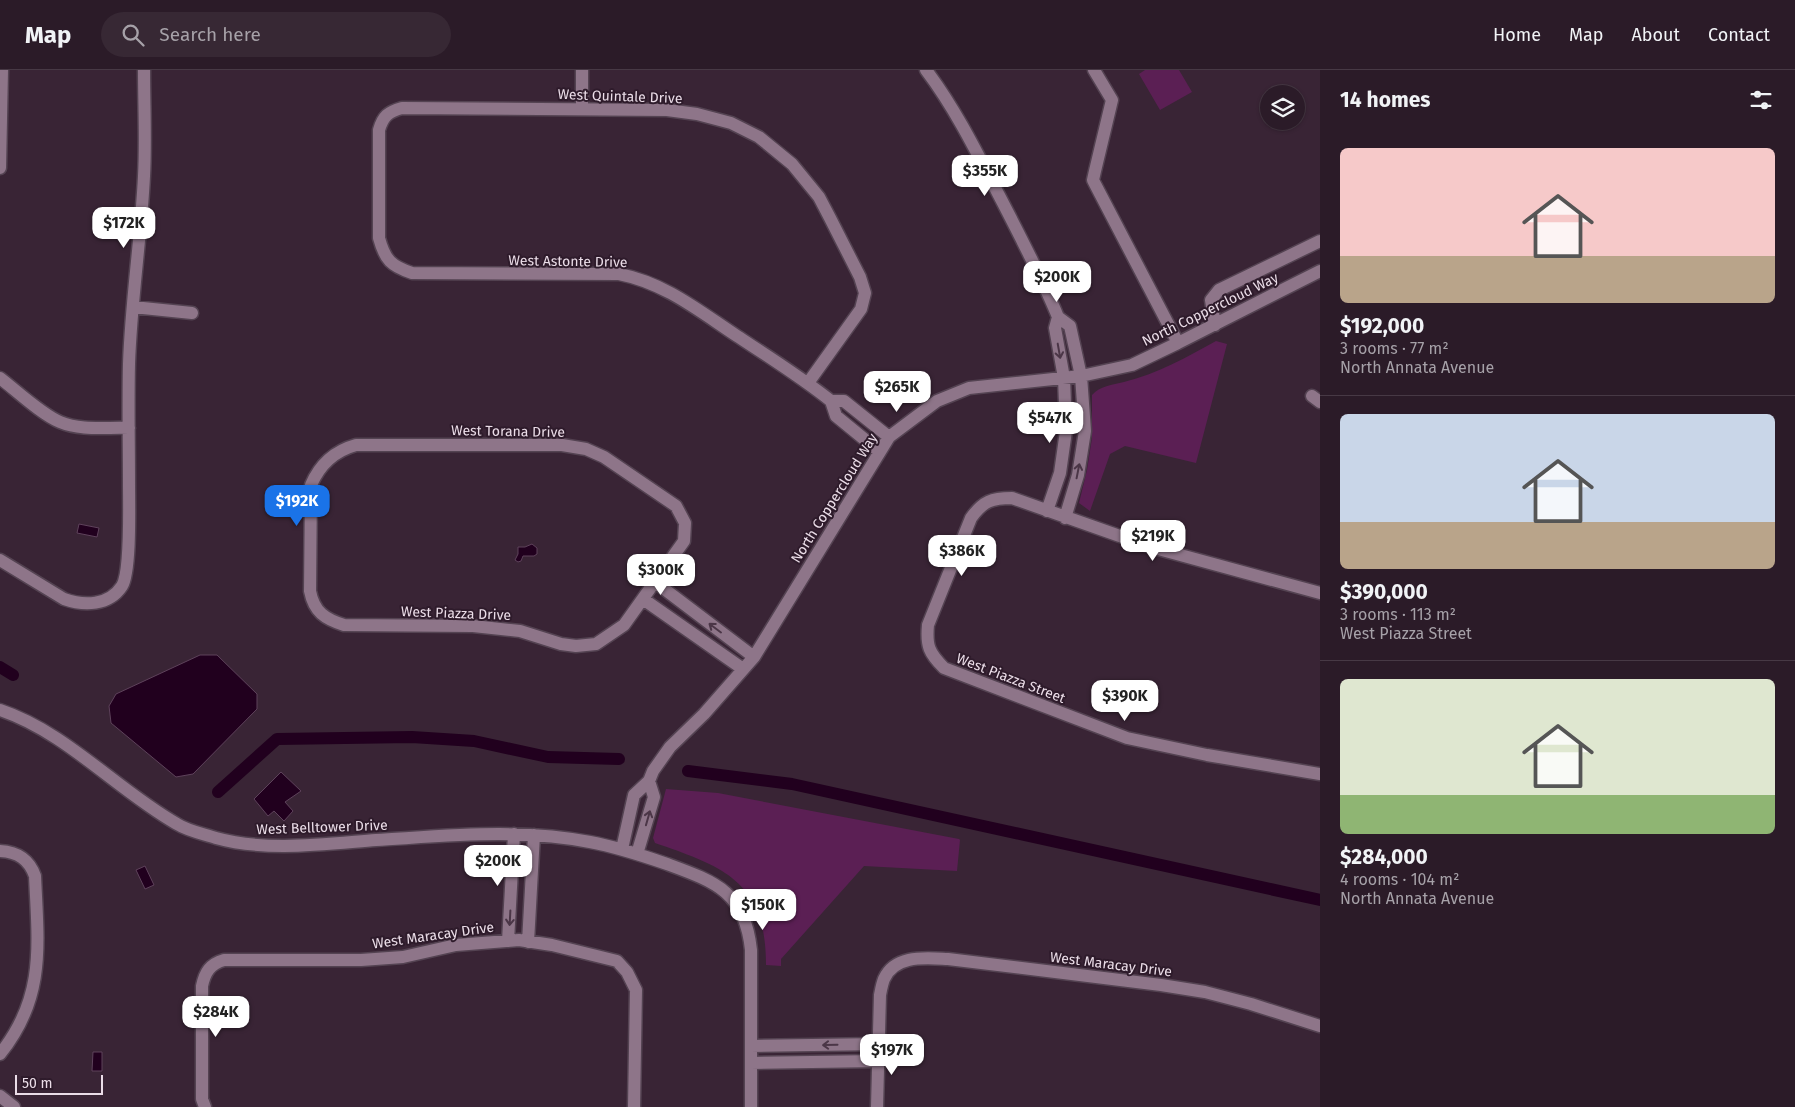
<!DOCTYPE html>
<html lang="en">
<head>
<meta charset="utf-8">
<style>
  body { margin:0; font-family:"Fira Sans",sans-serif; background:#372834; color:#f1f3f6; height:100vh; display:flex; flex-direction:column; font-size:19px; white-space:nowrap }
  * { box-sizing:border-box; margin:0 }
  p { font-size:16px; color:#a6a1a8 }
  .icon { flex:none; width:28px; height:28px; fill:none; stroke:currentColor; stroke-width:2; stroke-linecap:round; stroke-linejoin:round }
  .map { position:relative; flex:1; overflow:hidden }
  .drawer { display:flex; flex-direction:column; background:#2b1b28; width:475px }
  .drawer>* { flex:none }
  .tools { position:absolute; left:1260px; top:15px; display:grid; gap:10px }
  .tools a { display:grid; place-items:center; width:45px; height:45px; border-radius:50%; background:#2b1b28; box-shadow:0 1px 4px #0004,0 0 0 1px #473945; font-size:25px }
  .scale { position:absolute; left:15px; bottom:12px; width:88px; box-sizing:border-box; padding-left:5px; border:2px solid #ebdde8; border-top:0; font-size:14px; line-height:18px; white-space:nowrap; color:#ebdde8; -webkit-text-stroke:4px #2e1b2b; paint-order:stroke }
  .price { position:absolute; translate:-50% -42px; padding:0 11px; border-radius:10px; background:#fff; color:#222; font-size:16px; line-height:32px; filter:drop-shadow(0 1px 2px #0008) }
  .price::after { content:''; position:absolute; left:50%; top:30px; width:15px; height:11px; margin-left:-8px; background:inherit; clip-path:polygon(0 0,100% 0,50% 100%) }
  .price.selected { background:#1a73e8; color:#fff }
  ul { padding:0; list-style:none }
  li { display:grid; align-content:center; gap:10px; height:265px; padding:0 20px }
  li+li { border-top:1px solid #473945 }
  li span { display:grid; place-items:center; height:155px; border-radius:8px; color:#555 }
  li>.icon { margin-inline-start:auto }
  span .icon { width:90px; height:90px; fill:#fffc; stroke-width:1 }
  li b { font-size:21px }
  h2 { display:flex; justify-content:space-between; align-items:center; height:60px; padding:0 20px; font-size:21px }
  header { display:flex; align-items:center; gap:30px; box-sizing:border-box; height:70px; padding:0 25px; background:#2b1b28; border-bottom:1px solid #473945 }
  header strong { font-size:24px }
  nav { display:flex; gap:28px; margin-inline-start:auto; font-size:18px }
  .search { width:350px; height:45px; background:#372834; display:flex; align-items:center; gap:12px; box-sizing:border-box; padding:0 18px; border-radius:28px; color:#a6a1a8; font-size:19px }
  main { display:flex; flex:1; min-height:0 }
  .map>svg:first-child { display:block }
  .green { fill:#5b1f54 }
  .water { fill:#21001e; stroke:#5e425b }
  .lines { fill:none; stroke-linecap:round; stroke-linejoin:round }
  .canal { stroke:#21001e; stroke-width:12 }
  .minor-casing { stroke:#544352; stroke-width:15 }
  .minor { stroke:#8e7589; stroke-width:12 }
  .oneway { stroke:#4b3647 }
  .labels { text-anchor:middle; stroke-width:4; stroke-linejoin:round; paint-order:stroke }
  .street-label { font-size:14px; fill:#ebdde8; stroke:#2e1b2b }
</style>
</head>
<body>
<header>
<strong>Map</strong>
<div class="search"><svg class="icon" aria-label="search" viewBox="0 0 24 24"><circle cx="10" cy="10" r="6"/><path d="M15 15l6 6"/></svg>Search here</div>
<nav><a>Home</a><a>Map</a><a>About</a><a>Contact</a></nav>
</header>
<main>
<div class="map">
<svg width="1320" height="1037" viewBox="0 0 1320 1037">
  <rect width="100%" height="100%" fill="#392435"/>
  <!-- green -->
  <path class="green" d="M 1145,0 L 1179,0 L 1192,22 L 1160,40 L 1139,4 Z
    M 1216,271 L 1227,274 L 1196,393 L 1125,376 L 1110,384 L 1090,441 L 1079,433 L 1087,400 L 1092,368 L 1092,325 C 1100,316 1112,315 1124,312 C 1157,304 1187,287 1216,271 Z
    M 666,719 L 718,723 L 959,769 L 960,770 L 957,801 L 864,796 L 781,889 L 781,896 L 766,895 C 766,812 725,797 655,773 L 653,768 Z"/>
  <!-- water -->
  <path class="water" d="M 79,454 L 99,458 L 97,467 L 77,463 Z
    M 532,474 L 537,478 L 537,484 L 534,486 L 523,486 L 521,491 L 518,492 L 515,490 L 518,484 L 518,477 L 525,477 Z
    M 200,585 L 217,585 L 257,624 L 257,639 L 193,704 L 176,707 L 111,653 L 109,636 L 116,624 Z
    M 281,702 L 301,721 L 285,732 L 293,741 L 284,751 L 274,741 L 268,746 L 254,729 Z
    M 145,796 L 154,815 L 145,819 L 136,800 Z
    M 93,982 L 102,982 L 102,1001 L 92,1001 Z"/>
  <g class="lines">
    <!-- canal -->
    <path class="canal" d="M 0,597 L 13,605
      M 688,701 L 792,714 L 1320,830
      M 218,722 L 277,669 L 412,667 L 474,671 L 548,687 L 619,689"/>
    <!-- minor casing -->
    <g class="minor-casing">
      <path id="minor" d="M 582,0 L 582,39
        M 926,0 C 957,41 979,87 1003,133 C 1022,170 1042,208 1058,247
        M 1094,0 L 1112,30 L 1095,101 L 1093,110 L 1095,114 L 1178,273
        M 0,98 L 2,0
        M 133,237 L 192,243
        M 1215,255 L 1211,230 L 1219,220 L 1320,171
        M 0,308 C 17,321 41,344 60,352 C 81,361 107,357 129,358
        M 808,313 L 861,239 L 865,223 L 860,207 L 830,148 L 819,127 L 792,94 L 759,67 L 731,53 L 697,44 L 667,40 L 402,38 C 388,42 383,46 379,60 L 379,168 C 385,190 391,196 412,203 L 619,204 C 665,213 699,241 737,266 C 769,287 801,307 831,331
        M 1312,326 L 1320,332
        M 356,375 L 562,375 L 586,379 L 604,387 L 676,436 L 685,453 L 684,471 L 624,555 L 596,574 L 576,576 L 561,574 L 520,561 L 473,556 L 344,555 C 325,549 314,542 310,521 L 311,415 C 320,394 334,381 356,375 Z
        M 880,382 L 836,346 L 831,331 L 844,331 L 889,367
        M 1047,441 L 1060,403 L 1066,361 L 1064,308 L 1055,258 L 1058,247 L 1070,256 L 1081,306 L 1085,361 L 1078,405 L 1065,448
        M 0,490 L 64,529 C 84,536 109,536 122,516 C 131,501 129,435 129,415 C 129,375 128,334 129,294 C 131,231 141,169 144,106 C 146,71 144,35 144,0
        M 655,512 L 754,587
        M 1320,523 L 1151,477 L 1012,428 C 992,428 983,431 971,448 L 928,555 C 926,576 929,583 944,598 L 1127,668 L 1207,685 L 1320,704
        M 643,529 L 743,599
        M 0,640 C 66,662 117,720 177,754 C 188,761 204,764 216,768 C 266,782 325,774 376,770 C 445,766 521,758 590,772 C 617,777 641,785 667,794 C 716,812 745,822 751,880 L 751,1037
        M 622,779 L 634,725 L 649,711 L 653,701 L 670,677 L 704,644 L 754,587 L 889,367 L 937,331 L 969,318 L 1081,306 L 1132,295 L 1178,273 L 1320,201
        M 0,781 C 18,782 29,789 35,806 C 38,874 46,927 0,984
        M 637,784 L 654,727 L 649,711
        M 508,871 L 514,764
        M 528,872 L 534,765
        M 751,976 L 879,974
        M 751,993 L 878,991
        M 0,1026 L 14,1037
        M 205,1037 L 202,1029 L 202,916 C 205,902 210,894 224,890 L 361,890 L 403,887 L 456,875 L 519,870 L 552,875 L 617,891 L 627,902 L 636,920 L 634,1037
        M 877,1037 L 880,925 C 881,920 882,914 884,909 C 895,884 926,888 948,889 L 1161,915 L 1205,922 L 1251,934 L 1320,956"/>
    </g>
    <!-- minor -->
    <use href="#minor" class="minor"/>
  </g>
  <!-- one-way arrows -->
  <defs><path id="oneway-shaft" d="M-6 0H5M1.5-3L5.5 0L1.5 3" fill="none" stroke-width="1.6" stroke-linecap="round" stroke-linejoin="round" transform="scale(1.25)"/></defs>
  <g class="oneway">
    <use href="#oneway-shaft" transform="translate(1059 281) rotate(80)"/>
    <use href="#oneway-shaft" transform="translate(1078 401) rotate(-79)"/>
    <use href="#oneway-shaft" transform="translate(715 558) rotate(-143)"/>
    <use href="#oneway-shaft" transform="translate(648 748) rotate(-74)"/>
    <use href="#oneway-shaft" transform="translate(510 848) rotate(93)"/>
    <use href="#oneway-shaft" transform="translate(830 975) rotate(179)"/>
  </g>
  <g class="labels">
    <!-- street labels -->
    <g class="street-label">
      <text transform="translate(620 26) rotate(2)" y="5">West Quintale Drive</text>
      <text transform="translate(568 191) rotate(1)" y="5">West Astonte Drive</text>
      <text transform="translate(1210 239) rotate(-26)" y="5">North Coppercloud Way</text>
      <text transform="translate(508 361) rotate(1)" y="5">West Torana Drive</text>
      <text transform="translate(834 428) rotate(-58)" y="5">North Coppercloud Way</text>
      <text transform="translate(456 543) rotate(2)" y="5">West Piazza Drive</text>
      <text transform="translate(1011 608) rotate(21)" y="5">West Piazza Street</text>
      <text transform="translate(322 757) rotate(-2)" y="5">West Belltower Drive</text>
      <text transform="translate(433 865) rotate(-8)" y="5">West Maracay Drive</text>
      <text transform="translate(1111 894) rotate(7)" y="5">West Maracay Drive</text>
    </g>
  </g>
</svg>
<div class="tools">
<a><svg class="icon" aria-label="layers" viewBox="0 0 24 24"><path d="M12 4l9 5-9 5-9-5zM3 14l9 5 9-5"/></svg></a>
</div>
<div class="scale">50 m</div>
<b class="price" style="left:985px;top:127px">$355K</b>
<b class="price" style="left:124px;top:179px">$172K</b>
<b class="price" style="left:1057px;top:233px">$200K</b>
<b class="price" style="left:897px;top:343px">$265K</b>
<b class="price" style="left:1050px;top:374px">$547K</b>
<b class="price selected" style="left:297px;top:457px">$192K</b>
<b class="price" style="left:1153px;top:492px">$219K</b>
<b class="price" style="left:962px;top:507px">$386K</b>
<b class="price" style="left:661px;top:526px">$300K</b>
<b class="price" style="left:1125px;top:652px">$390K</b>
<b class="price" style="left:498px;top:817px">$200K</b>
<b class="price" style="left:763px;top:861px">$150K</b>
<b class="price" style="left:216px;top:968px">$284K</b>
<b class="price" style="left:892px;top:1006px">$197K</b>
</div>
<section class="drawer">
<h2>14 homes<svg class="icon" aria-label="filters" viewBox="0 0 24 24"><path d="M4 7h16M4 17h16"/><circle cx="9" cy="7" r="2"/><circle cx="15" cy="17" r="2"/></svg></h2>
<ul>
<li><span style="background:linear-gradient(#f6c9c9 70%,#b9a48a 0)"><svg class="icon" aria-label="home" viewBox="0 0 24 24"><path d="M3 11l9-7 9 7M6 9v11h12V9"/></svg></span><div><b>$192,000</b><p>3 rooms · 77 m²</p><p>North Annata Avenue</p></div></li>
<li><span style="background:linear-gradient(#c9d6e8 70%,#b9a48a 0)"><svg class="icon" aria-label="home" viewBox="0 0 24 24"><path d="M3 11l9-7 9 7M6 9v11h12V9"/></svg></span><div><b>$390,000</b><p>3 rooms · 113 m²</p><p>West Piazza Street</p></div></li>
<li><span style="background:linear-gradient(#dfe7d0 75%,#8fb573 0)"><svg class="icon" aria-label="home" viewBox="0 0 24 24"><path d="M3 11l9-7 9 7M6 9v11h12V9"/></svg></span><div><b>$284,000</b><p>4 rooms · 104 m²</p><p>North Annata Avenue</p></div></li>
</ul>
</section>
</main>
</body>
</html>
